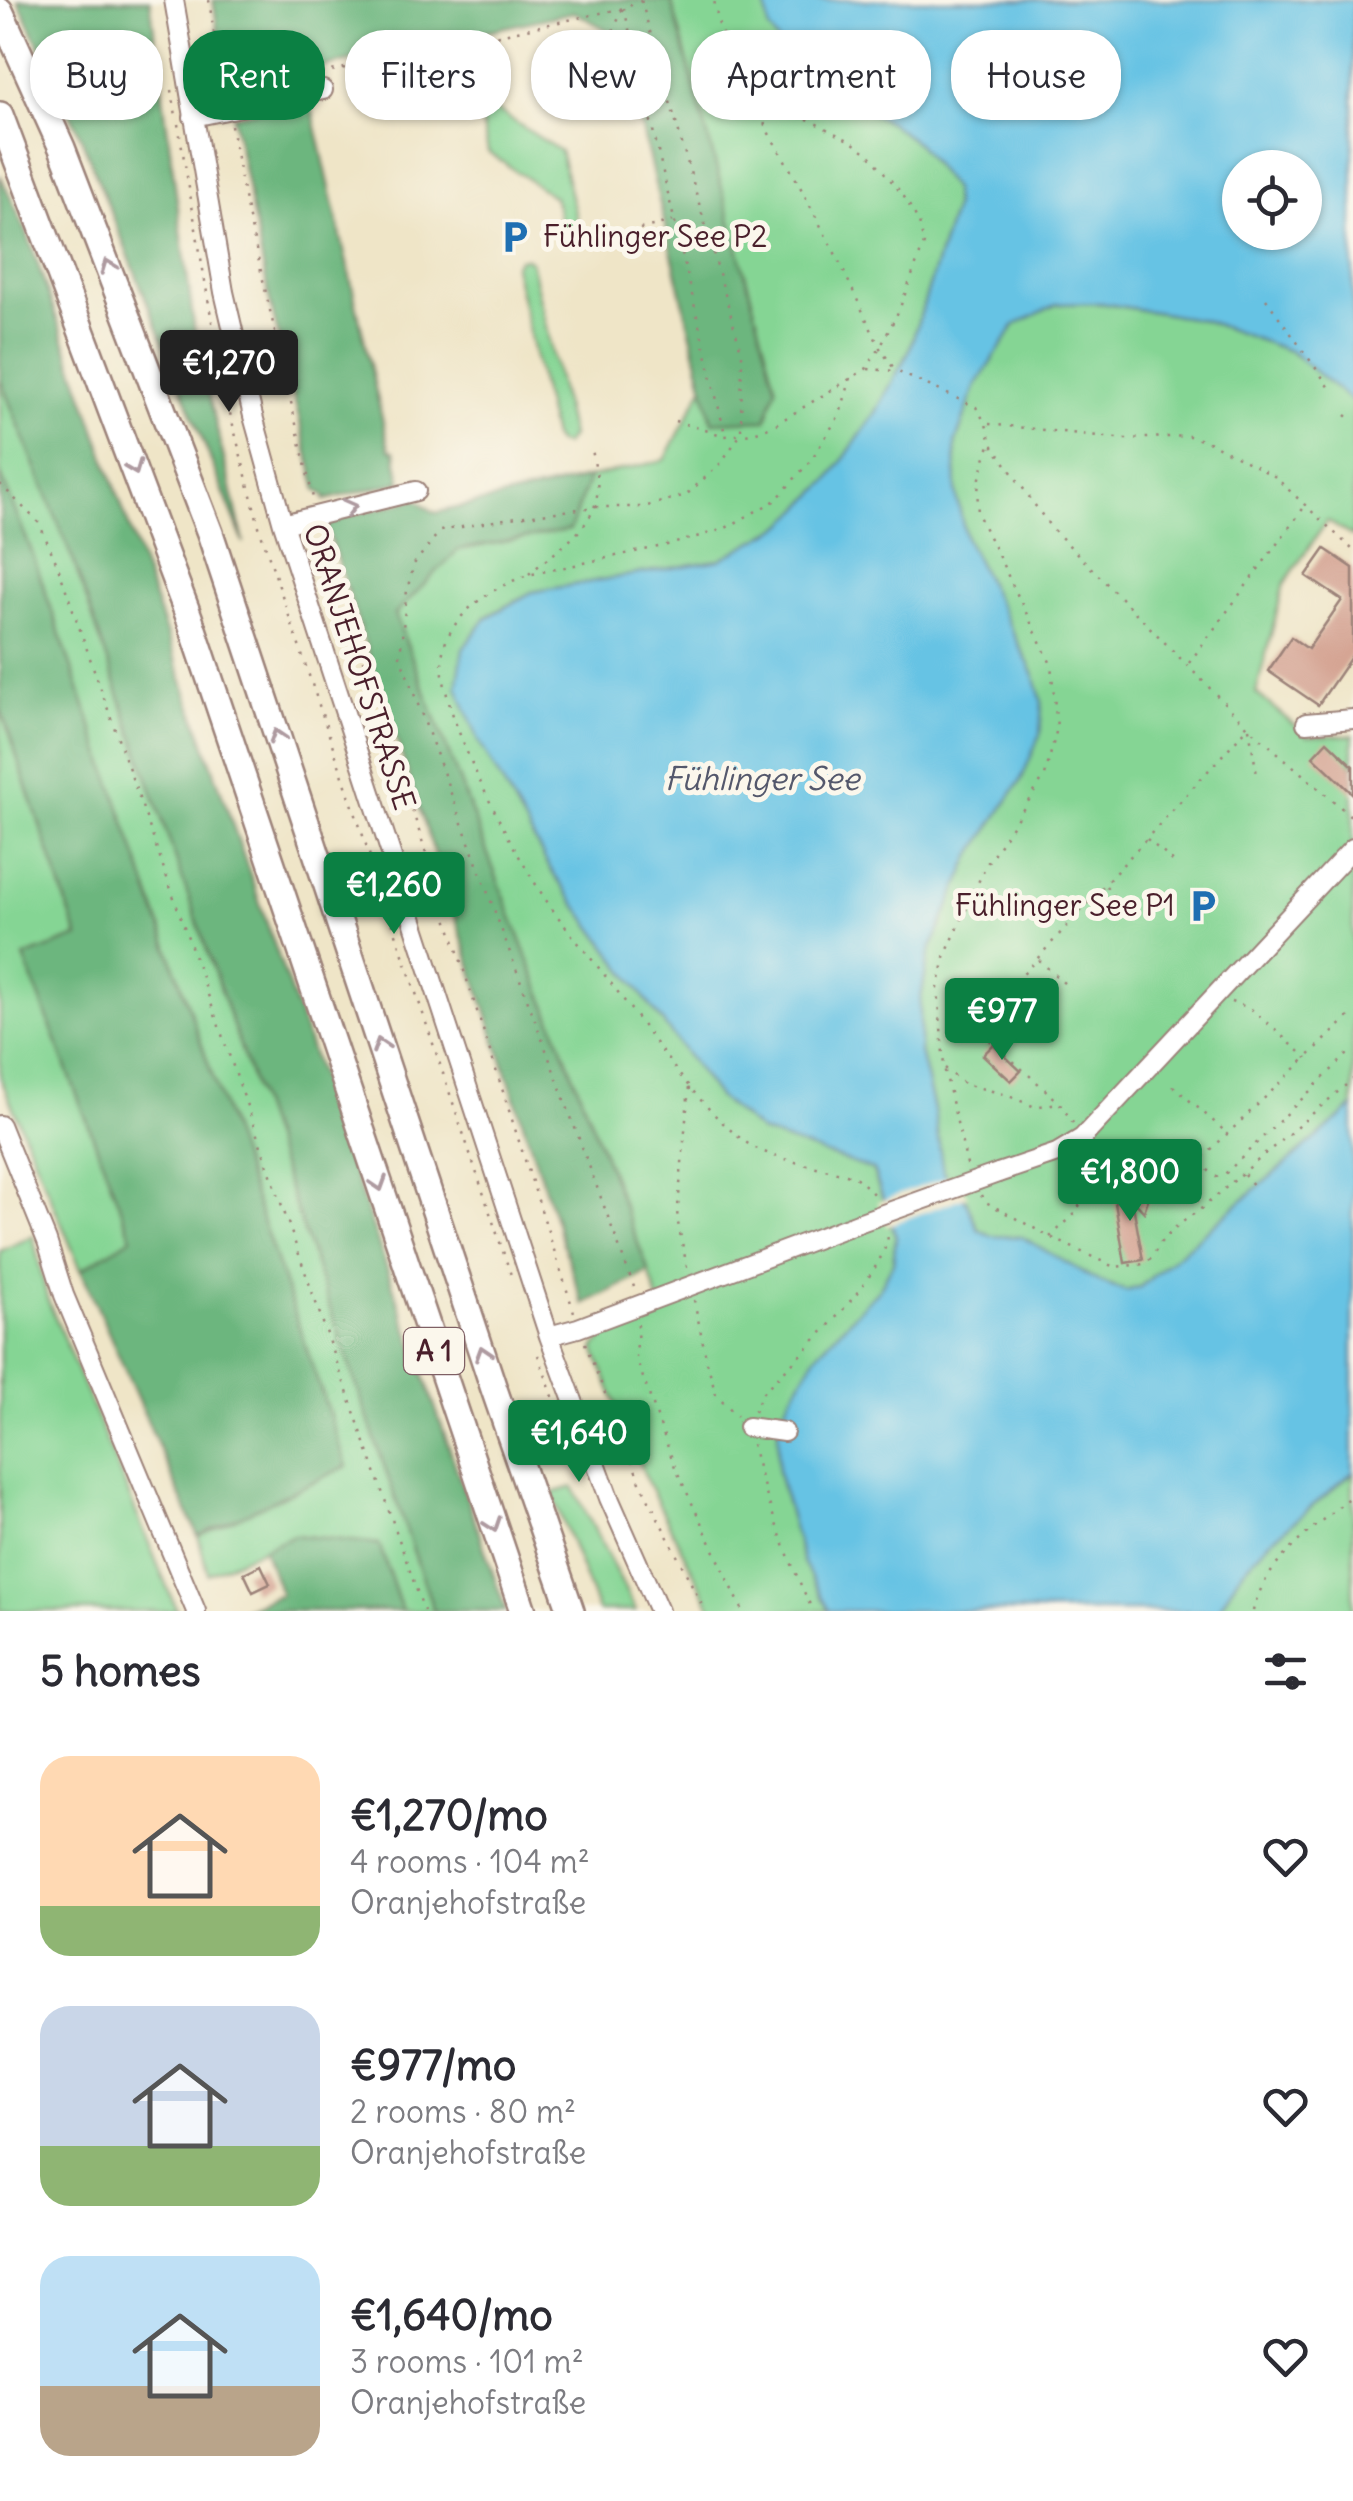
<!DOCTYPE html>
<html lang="en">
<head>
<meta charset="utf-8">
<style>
  body { margin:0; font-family:Delius,sans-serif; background:#f7f7f7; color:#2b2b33; height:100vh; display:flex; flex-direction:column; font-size:38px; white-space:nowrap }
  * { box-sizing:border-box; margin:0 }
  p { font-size:32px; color:#7c7c81 }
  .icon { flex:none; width:55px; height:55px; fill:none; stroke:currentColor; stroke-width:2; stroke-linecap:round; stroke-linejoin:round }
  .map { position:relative; height:1611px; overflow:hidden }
  .side { display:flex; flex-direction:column; background:#fff; flex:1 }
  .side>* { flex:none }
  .hud { position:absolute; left:30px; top:30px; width:1295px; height:90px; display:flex; gap:20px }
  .fabs { position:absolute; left:1222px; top:150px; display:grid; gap:20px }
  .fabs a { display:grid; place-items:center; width:100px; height:100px; border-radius:50%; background:#fff; box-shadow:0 2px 8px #0004; font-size:50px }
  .price { position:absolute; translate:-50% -85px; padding:0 22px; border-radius:10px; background:#0b8043; color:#fff; font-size:32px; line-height:65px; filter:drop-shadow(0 2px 5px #0008) }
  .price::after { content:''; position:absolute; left:50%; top:60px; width:30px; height:22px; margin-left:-15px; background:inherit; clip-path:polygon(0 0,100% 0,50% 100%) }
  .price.on { background:#222; color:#fff }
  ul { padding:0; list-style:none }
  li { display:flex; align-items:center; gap:30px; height:250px; padding:0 40px }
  li span { display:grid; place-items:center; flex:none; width:280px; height:200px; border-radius:30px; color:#555 }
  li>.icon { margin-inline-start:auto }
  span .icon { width:120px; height:120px; fill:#fffc; stroke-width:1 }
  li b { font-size:42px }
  h2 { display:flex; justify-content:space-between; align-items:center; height:120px; padding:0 40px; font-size:42px }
  .chip { padding:0 35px; border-radius:40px; background:#fff; box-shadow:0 2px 8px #0004; font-size:35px; line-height:90px }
  .chip.on { background:#0b8043; color:#fff }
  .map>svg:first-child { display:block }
  .green { fill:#85d594; stroke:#687a60; stroke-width:2.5 }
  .forest { fill:#6cb67e; stroke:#5b6a54; stroke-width:2.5 }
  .water { fill:#66c3e4; stroke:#587188; stroke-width:2.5; fill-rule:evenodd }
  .pier { fill:#efe5c7 }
  .building { fill:#d5a594 }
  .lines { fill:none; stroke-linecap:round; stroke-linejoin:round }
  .minor-casing { stroke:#9c8279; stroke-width:22 }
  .highway-casing { stroke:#9c8279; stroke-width:30 }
  .path { stroke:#9c8279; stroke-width:2.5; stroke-dasharray:2.5 8; stroke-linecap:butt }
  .minor { stroke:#fff; stroke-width:18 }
  .highway { stroke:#fff; stroke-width:25 }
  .minor-bridge-casing { stroke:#9c8279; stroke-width:22; stroke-linecap:butt }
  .minor-bridge { stroke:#fff; stroke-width:18 }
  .oneway { stroke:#ae9aa0 }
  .labels { text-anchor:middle; stroke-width:10; stroke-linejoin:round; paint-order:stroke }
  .shield { fill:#fbf7ec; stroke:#7f6065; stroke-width:2.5 }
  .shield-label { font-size:28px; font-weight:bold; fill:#4a1f2b }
  .poi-label { font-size:30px; fill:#4a1f2b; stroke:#fbf7ec; text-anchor:start }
  .street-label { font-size:30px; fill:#4a1f2b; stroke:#fbf7ec }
  .water-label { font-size:32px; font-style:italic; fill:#54586c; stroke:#fbf7ec }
</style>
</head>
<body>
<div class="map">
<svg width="1353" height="1611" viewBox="0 0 1353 1611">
  <rect width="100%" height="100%" fill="#fbf7ec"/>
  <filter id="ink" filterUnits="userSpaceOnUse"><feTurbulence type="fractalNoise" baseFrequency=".01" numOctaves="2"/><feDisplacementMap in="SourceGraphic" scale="20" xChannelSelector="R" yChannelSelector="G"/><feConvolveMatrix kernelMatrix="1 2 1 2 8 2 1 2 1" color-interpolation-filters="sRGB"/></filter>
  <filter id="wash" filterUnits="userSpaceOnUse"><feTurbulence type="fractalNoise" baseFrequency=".0048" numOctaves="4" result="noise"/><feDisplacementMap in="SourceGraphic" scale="40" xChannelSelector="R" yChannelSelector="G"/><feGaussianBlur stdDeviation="2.25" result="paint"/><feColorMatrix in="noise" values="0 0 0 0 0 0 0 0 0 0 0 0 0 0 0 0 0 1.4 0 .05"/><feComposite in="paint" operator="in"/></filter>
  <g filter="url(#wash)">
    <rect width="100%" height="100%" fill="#efe5c7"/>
    <!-- green -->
    <path class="green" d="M 671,0 L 765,0 L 769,29 L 827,91 L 890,123 L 918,144 L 953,189 L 954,207 L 909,351 L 875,414 L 829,480 L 784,525 L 719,560 L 532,592 L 486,617 L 463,649 L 479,741 L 554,875 L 718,1097 L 761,1132 L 872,1169 L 896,1237 L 893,1263 L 880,1288 L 816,1355 L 778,1472 L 803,1562 L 829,1611 L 713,1611 L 647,1481 L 594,1349 L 603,1337 L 661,1309 L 649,1272 L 395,614 L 435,513 L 665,460 L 703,387 L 770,367 Z
      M 488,107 L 495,109 L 560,151 L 578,225 L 572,232 L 564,232 L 554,197 L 488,152 L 481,117 Z
      M 526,258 L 531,261 L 571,436 L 565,445 L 557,443 L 553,437 L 514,266 L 519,259 Z
      M 1101,303 L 1203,320 L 1290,351 L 1353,402 L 1353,537 L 1327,521 L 1284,584 L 1256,693 L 1307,736 L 1353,735 L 1353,1107 L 1140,1287 L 1126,1291 L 1096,1280 L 1022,1238 L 991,1236 L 978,1229 L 966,1201 L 942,1171 L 934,1110 L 920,1052 L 920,1003 L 929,954 L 970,858 L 1021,780 L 1039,735 L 1034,675 L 966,539 L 956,493 L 955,444 L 975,387 L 1015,324 L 1057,304 Z
      M 0,379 L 72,557 L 434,1611 L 402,1611 L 379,1544 L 294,1535 L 208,1574 L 198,1536 L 347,1466 L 31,550 L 0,473 Z
      M 0,707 L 78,937 L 24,957 L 132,1238 L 81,1270 L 0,1077 Z
      M 33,1236 L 47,1298 L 177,1611 L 0,1611 L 0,1251 Z
      M 1353,1472 L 1353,1611 L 1218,1611 L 1238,1576 L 1266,1545 Z
      M 573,1487 L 636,1611 L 598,1611 L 552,1493 Z"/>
    <!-- forest -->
    <path class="forest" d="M 18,0 L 150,0 L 196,341 L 244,543 L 80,135 Z
      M 213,0 L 671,0 L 776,388 L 766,420 L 712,422 L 620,37 L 574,12 L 237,86 L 225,78 Z
      M 310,100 L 389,449 L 395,452 L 401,482 L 325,500 L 325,496 L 317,490 L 270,302 L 233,116 Z
      M 0,175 L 27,233 L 506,1611 L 434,1611 L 72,557 L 0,379 Z
      M 0,473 L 31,550 L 347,1466 L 198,1536 L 81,1270 L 132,1238 L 24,957 L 78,937 L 0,707 Z
      M 589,478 L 570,530 L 458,550 L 395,614 L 649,1272 L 583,1304 L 327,529 L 329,524 L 336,519 L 416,499 L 435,513 Z
      M 294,1535 L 379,1544 L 402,1611 L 240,1611 L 281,1594 L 263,1549 Z"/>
    <!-- water -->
    <path class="water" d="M 765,0 L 1353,0 L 1353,402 L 1290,351 L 1203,320 L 1101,303 L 1057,304 L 1015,325 L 975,387 L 955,444 L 956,493 L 966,539 L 1034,675 L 1042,703 L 1040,735 L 1021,780 L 970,858 L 929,954 L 920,1003 L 920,1052 L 934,1110 L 943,1172 L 966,1201 L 978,1229 L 991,1236 L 1022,1237 L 1096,1280 L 1126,1291 L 1140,1287 L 1353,1107 L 1353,1472 L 1266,1545 L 1238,1576 L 1218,1611 L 829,1611 L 803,1562 L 778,1472 L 778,1433 L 783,1411 L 816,1355 L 880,1288 L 893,1263 L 896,1237 L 873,1170 L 761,1132 L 718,1097 L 554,875 L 479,741 L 457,687 L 463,649 L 486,618 L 532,592 L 719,560 L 784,525 L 829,480 L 875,414 L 909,351 L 954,207 L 953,189 L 918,144 L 890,123 L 827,91 L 788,56 L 769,29 ZM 1240,168 L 1305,168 L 1305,232 L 1240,232 Z"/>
    <!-- pier -->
    <path class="pier" d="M 952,1175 L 968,1196 L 887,1226 L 878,1202 Z"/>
    <g id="blocks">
      <!-- building -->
      <path class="building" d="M 1325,549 L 1353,568 L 1353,654 L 1318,705 L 1268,671 L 1291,637 L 1308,649 L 1342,600 L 1306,576 Z
        M 1327,741 L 1353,766 L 1353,794 L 1313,756 Z
        M 993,1045 L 1021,1071 L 1011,1081 L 983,1055 Z
        M 1151,1190 L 1144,1212 L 1132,1199 L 1143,1260 L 1125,1263 L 1114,1197 Z
        M 261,1565 L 270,1584 L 253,1592 L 244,1573 Z"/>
    </g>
  </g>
  <g filter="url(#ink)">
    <use href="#blocks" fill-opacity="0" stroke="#9c8279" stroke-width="2.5"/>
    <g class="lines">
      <!-- minor casing -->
      <g class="minor-casing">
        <path id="minor" d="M 174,0 L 224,292 L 253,416 L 283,524 L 549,1336 L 609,1498 L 659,1611
          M 193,117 L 323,90
          M 283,524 L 416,491
          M 1306,723 L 1353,719
          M 0,1125 L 47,1241 L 64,1295 L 196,1611
          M 998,1173 L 1057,1153 L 1082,1138 L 1353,848
          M 549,1336 L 578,1328 L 858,1223
          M 748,1427 L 784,1432"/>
      </g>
      <!-- highway casing -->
      <g class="highway-casing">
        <path id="highway" d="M 0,11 L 62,148 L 210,533 L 494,1389 L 571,1611
          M 0,115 L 189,617 L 523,1611"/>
      </g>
      <!-- path -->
      <path class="path" d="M 209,0 L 223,93
        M 624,8 L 725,434
        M 604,50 L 623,9
        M 322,73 L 624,8 L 641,1
        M 749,84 L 767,130 L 795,177 L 837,257 L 880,348 L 895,370
        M 172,90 L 176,116
        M 178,124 L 223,386 L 260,530 L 513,1281
        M 231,125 L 244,197 L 313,498
        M 640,229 L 673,221
        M 1266,299 L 1333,392
        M 868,369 L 896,371 L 976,407 L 986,424 L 991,443 L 1049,525 L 1248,727 L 1353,818
        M 851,378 L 840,414 L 811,460 L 776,500 L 724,529 L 672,544 L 528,575 C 496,586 455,610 444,647 C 429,699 510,844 540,891 C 561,924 589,955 614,987 C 654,1039 689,1096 740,1138 C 765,1158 802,1163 833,1171 C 839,1173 849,1174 855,1177 C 863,1182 870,1191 877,1198
        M 1346,415 L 1353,421
        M 675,421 L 725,436 L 754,433 L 776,424 L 866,369 L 880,348 L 899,310 L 924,244 L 919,222 L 903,195 L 869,154 L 850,141 L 782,106 L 749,83 L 728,51 L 718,22 L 714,0
        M 989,424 L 1125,439 L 1189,436 L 1211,443 L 1274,476 L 1353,550
        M 0,484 L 39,523 L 57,564 L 424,1611
        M 322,530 L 574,1312
        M 529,574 C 552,553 593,530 597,496 C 599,481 594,464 592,448
        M 1189,663 L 1305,506
        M 1249,728 L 1257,775
        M 1147,839 L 1175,863
        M 1106,886 L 1129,917
        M 1039,960 L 1066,985
        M 1007,993 L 1035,1018
        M 1231,1002 L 1250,1008 L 1307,1058
        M 945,1068 L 964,1084 L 1004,1094 L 1035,1107 L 1057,1103
        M 1173,1086 L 1228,1134
        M 1073,1123 L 1059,1102 L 975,1027 L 1248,727
        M 1200,1163 L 1216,1177 L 1225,1174 L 1353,1049
        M 967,1165 L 944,1067 L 938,988 L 946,954 L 986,865 L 1045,776 L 1057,728 L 1051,664 L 978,514 C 976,487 981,468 991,443
        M 1110,1170 L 1146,1177 L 1173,1186 L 1185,1188 L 1192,1192 L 1201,1205
        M 1244,1174 L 1254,1186
        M 1173,1186 L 1353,1013
        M 981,1195 L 984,1201 L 1050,1237 L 1114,1267 L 1144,1264 L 1152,1258 L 1160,1243 L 1177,1226 L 1202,1208 L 1353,1079
        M 1050,1237 L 1077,1212 L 1084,1193 L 1112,1190 L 1108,1170 L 1092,1150
        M 687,1267 L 677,1218 L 689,1087
        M 634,1287 L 400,656 L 407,590 L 414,564 L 440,531 L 510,518 L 595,507 L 644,507 L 686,495 L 720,464 L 741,434 L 742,354 L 641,0
        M 694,1300 L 707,1362 L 716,1394 L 737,1416
        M 638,1324 L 636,1358 L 675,1467 L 743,1611
        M 585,1343 L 641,1484 L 705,1611
        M 538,1355 L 576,1460
        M 754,1412 L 762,1393 C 793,1361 893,1271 888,1229
        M 752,1444 C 766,1502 787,1557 813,1611
        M 1253,1611 C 1265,1561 1315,1527 1353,1495"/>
      <!-- minor -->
      <use href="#minor" class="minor"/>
      <!-- highway -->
      <use href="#highway" class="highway"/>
      <!-- minor-bridge casing -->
      <g class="minor-bridge-casing">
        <path id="minor-bridge" d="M 858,1223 L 998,1173"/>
      </g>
      <!-- minor-bridge -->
      <use href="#minor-bridge" class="minor-bridge"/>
    </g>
    <!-- one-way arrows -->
    <defs><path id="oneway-chevron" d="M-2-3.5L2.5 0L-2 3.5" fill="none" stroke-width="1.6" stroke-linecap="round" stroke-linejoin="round" transform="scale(2.5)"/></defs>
    <g class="oneway">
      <use href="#oneway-chevron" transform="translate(108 266) rotate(-111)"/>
      <use href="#oneway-chevron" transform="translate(134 468) rotate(69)"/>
      <use href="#oneway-chevron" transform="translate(350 507) rotate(-14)"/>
      <use href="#oneway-chevron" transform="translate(277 736) rotate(-108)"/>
      <use href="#oneway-chevron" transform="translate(380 1045) rotate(-108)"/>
      <use href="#oneway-chevron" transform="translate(379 1184) rotate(72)"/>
      <use href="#oneway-chevron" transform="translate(483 1353) rotate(-108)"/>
      <use href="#oneway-chevron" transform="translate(493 1525) rotate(71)"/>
    </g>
  </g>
  <!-- icons -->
  <defs>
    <g id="parking-bare" transform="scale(2.7)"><path d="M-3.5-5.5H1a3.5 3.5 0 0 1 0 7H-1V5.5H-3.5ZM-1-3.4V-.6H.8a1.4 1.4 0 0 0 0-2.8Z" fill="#1f6fb2" stroke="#fbf7ec" stroke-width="2.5" paint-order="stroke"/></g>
  </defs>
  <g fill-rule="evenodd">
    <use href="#parking-bare" x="515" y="237"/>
    <use href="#parking-bare" x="1203" y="906"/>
  </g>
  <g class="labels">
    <!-- shield labels -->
    <rect class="shield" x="404" y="1328" width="60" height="46" rx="8"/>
    <g class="shield-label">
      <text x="434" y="1361">A 1</text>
    </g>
    <!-- poi labels -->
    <g class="poi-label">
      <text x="543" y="247">Fühlinger See P2</text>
      <text x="1175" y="916" text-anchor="end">Fühlinger See P1</text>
    </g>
    <!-- street labels -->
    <g class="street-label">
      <text transform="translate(359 667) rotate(72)" y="10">ORANJEHOFSTRASSE</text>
    </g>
    <!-- water labels -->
    <g class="water-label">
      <text x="762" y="790">Fühlinger See</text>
    </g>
  </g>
</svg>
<div class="fabs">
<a><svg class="icon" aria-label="locate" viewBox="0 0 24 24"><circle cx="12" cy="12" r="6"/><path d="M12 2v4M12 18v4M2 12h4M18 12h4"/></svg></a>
</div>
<b class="price on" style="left:229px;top:415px">€1,270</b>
<b class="price" style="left:394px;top:937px">€1,260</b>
<b class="price" style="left:1002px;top:1063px">€977</b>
<b class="price" style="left:1130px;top:1224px">€1,800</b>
<b class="price" style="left:579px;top:1485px">€1,640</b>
<div class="hud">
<a class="chip">Buy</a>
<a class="chip on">Rent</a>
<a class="chip">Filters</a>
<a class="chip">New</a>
<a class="chip">Apartment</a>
<a class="chip">House</a>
</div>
</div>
<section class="side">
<h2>5 homes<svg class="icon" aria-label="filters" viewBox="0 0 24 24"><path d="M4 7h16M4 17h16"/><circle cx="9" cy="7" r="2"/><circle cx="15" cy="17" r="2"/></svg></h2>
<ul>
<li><span style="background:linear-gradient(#ffd9b3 75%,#8fb573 0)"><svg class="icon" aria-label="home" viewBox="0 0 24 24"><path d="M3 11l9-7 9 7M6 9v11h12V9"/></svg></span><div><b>€1,270/mo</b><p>4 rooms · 104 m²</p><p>Oranjehofstraße</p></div><svg class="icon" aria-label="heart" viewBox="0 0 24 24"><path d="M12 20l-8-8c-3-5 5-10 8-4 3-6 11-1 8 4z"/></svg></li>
<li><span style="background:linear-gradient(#c9d6e8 70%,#8fb573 0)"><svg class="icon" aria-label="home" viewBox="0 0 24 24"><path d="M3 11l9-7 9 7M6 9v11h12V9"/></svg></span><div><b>€977/mo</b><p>2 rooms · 80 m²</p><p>Oranjehofstraße</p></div><svg class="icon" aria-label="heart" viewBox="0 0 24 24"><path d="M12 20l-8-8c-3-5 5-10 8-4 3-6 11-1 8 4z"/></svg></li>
<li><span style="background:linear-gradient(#bfe0f5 65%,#b9a48a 0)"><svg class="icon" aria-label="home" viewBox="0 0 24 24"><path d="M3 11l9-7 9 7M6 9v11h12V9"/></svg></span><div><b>€1,640/mo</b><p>3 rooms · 101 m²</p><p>Oranjehofstraße</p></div><svg class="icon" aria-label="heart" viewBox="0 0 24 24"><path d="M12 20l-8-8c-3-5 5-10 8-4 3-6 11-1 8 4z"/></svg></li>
</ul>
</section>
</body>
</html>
